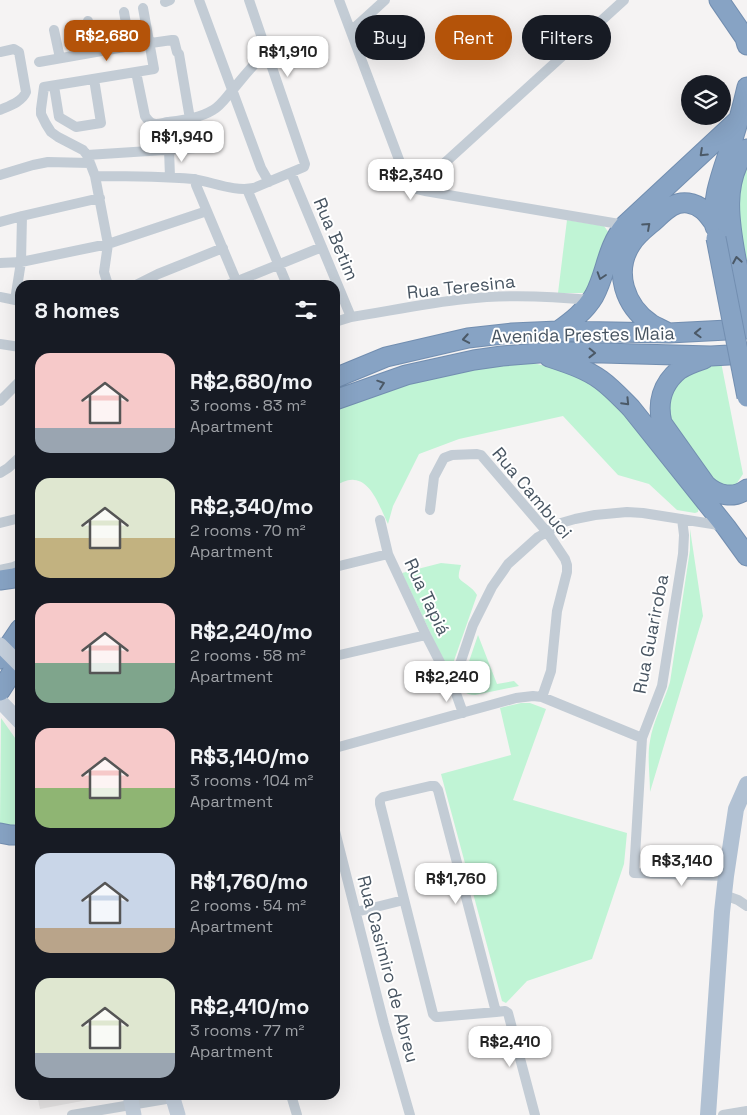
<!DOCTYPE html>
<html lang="en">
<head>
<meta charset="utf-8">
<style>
  body { margin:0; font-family:"Space Grotesk",sans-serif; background:#20242c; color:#f1f3f6; height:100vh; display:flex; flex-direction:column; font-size:19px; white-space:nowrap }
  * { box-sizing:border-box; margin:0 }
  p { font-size:16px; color:#9ea1a6 }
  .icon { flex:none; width:28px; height:28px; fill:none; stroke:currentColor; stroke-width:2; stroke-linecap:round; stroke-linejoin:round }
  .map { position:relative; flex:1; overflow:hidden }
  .side { position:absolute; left:15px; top:280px; width:325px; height:820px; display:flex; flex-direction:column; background:#171b24; border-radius:15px; box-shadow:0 5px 20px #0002 }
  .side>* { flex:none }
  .guide { position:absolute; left:355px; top:15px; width:316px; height:45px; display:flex; gap:10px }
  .buttons { position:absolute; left:681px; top:75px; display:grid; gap:10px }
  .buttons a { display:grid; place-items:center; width:50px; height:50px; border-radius:50%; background:#171b24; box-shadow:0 5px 20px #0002; font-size:25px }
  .price { position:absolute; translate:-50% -42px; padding:0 11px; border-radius:10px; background:#fff; color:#222; font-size:16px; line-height:32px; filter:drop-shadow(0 1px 2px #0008) }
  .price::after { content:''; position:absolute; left:50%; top:30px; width:15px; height:11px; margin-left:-8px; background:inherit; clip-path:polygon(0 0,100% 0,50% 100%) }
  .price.selected { background:#b45309; color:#fff }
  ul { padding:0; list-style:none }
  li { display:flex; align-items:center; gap:15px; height:125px; padding:0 20px }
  li span { display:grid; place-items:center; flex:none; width:140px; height:100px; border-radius:15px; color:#555 }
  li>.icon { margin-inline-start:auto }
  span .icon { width:60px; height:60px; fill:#fffc; stroke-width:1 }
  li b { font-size:21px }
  h2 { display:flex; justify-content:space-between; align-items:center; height:60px; padding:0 20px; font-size:21px }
  .pill { padding:0 18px; border-radius:22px; background:#171b24; box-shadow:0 5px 20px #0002; font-size:18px; line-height:45px }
  .pill.selected { background:#b45309; color:#fff }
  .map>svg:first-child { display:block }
  .education { fill:#e6e4e4 }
  .green { fill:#c0f4d5 }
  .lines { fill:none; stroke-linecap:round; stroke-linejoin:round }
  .highway-casing { stroke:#728eb0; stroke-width:21 }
  .street { stroke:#c3ccd5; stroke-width:10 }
  .secondary { stroke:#c4cfdc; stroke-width:15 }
  .primary { stroke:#b1c1d3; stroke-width:16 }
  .highway { stroke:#87a3c4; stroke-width:19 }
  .highway-bridge-casing { stroke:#728eb0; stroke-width:21; stroke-linecap:butt }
  .secondary-bridge { stroke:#c4cfdc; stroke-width:15 }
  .highway-bridge { stroke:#87a3c4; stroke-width:19 }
  .oneway { stroke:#4b5967 }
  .labels { text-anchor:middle; stroke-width:4; stroke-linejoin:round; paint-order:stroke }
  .street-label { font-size:18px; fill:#485562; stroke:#fff }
</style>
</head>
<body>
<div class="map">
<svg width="747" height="1115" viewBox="0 0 747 1115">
  <rect width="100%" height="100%" fill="#f5f3f3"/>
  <!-- education -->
  <path class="education" d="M 37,1095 L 114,1095 L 40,1109 Z"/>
  <!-- green -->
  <path class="green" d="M 747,156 L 747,276 L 733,199 Z
    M 567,220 L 604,226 L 609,233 L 589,291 L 583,293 L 558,293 Z
    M 529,362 L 570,372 L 606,392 L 699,504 L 698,512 L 695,513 L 677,510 L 649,484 L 618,475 L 563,416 L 459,439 L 419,454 L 393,506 L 388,524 C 381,510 372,481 354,480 C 348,479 341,483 335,486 L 335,409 L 403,380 L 492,363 Z
    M 721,362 L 743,474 L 735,486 L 722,488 L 712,483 L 669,425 L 669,389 L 677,377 Z
    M 690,529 L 703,616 L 650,792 C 650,777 647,755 650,741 C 653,721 664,702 670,682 L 690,550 Z
    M 441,563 L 461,565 C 460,569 458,574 459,578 C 461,582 473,587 477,595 L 450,672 L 449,672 L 402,573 Z
    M 478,635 L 497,684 L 514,681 L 519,686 L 475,695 C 464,695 461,689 463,679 Z
    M 521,703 L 530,703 L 546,709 L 513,800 L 627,833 L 624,864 L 592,959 L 527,981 L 506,1003 L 502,1001 L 441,774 L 511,755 L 500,708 Z
    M 1,718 L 20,745 L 20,823 L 8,826 L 0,824 Z"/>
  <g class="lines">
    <!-- highway casing -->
    <g class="highway-casing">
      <path id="highway" d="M 719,0 L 745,38 L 747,45
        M 747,149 C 721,182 730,226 737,264 C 741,281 744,299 747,316
        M 715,227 C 711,201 721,175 729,151 C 736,130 742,109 747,87
        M 558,331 C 572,321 585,311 594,296 C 607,272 606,248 625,225 L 738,120
        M 668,333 C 663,330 656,327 651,324 C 625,306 613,272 631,244 C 637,234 647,227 655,220 C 665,211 674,201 688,203 C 701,205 707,213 714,223
        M 549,357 C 567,363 586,369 601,380 C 612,388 621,398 631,408 L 726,527 L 747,556
        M 704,359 C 695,362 686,365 679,370 C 662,384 657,403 662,423 L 706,485 C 718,496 734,499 747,489
        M 335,378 L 386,357 L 468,338 L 512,333 L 558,331 L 669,333 L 747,329
        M 335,400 L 406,375 L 474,360 L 502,356 L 539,353 L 566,352 L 711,356 L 747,354
        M 0,580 L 14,578 L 20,576
        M 0,659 L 20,629
        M 0,691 L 20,660
        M 0,833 L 10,835 L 20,835"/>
    </g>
    <!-- street -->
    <path class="street" d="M 199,0 L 261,168 L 269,182
      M 339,0 L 407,181 C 411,188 417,190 425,191 L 625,225
      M 165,2 L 170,0
      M 124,12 L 130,46
      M 88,21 L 95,52
      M 54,30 L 60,58
      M 351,31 L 385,0
      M 0,52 L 14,49 L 19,52 L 26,92 C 22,102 9,106 0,110
      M 39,62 L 130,46 L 172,40 L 174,40 L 177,52 L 179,54 L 190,119
      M 136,72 L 145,116 C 152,127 157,124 168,122 C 183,120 200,118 213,110 C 220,106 225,99 230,93 C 242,79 252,65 266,53
      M 54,86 L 59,117 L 76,127 L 101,123 L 94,79
      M 169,149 L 170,177
      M 87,155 L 211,147
      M 291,173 L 351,317
      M 0,175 L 33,165 L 48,162 L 90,163
      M 95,176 C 128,176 160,176 193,179 C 213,182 234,192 254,188 L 304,167 L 305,164 L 249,0
      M 195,179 L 196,185 L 238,285
      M 247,189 L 287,285
      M 416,189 L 624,0
      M 0,222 L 22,216 L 100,198
      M 0,263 L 21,262 L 108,244 L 207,211
      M 108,285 L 104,272 L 108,244 L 95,176 L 87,155 L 83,150 L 58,137 L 51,132 L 46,124 L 41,114 L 41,109 L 44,87 L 154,69 L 143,8
      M 136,285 L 158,274 L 223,248
      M 228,285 L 322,247
      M 0,297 L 20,301
      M 15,300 L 21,262 L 22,216
      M 335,322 L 351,317 C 389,311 427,303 465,299 C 507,294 550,296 591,300
      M 0,344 L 20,347
      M 0,401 L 20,381
      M 0,473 L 8,468 L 20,457
      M 430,510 L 434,477 L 444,458 L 452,455 L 477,454 L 481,455 L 547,532 L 565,559 L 567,565 L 567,572 L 557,611 L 551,671 L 542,697
      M 682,519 L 684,535 L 683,554 L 662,686 L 642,738 L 634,873 L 726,876
      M 380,520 L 388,554 L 426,635 L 448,678 L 453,685 L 463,713
      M 0,523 L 20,518
      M 335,567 L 388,554
      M 0,570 L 13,567 L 20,564
      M 335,656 L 426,635
      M 453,685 L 473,625 L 492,587 L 508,564 L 538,537 L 547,532 L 561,523 L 575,519 L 595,515 L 627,512 L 643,513 L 725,526
      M 335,748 L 516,698 L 533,696 L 542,697 L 642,738
      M 335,831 L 384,1024 L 410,1115
      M 724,895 L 738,900 L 747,906
      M 356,912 L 404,900
      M 496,1012 L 438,790 L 435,786 L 430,786 L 383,797 L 380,800 L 380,804 L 433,1014 L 436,1017 L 438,1017 L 496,1012 L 505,1011 L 508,1013 L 535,1115
      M 291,1095 L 297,1115
      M 72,1115 L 172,1098
      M 723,1115 L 747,1111"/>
    <!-- secondary -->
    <path class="secondary" d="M 0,701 L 20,722
      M 130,1095 L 134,1115
      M 172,1095 L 178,1115"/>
    <!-- primary -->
    <path class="primary" d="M 708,1115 L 722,912 L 726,876 L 736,809 L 747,784"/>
    <!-- highway -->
    <use href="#highway" class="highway"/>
    <!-- highway-bridge casing -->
    <g class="highway-bridge-casing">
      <path id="highway-bridge" d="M 716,238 L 747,397"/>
    </g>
    <!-- secondary-bridge -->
    <path class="secondary-bridge" d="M 0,645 L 20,665"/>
    <!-- highway-bridge -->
    <use href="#highway-bridge" class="highway-bridge"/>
  </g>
  <!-- one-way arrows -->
  <defs><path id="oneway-chevron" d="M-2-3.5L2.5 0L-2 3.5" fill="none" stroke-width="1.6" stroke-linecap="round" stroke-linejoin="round" transform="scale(1.25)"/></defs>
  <g class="oneway">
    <use href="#oneway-chevron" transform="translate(703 153) rotate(137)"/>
    <use href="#oneway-chevron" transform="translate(647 226) rotate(-42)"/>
    <use href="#oneway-chevron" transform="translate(737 260) rotate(-100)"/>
    <use href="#oneway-chevron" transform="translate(601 276) rotate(108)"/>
    <use href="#oneway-chevron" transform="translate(698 333) rotate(178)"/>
    <use href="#oneway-chevron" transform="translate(466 339) rotate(170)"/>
    <use href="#oneway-chevron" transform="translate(592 353) rotate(1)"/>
    <use href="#oneway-chevron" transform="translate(381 384) rotate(-19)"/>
    <use href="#oneway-chevron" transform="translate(626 402) rotate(46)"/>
  </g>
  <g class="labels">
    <!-- street labels -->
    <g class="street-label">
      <text transform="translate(336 239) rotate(67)" y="6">Rua Betim</text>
      <text transform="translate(461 287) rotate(-6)" y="6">Rua Teresina</text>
      <text transform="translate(583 335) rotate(-1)" y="6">Avenida Prestes Maia</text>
      <text transform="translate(532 493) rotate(50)" y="6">Rua Cambuci</text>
      <text transform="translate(427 597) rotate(65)" y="6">Rua Tapiá</text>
      <text transform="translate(651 634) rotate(-79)" y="6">Rua Guariroba</text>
      <text transform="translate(388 969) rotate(75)" y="6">Rua Casimiro de Abreu</text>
    </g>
  </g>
</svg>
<div class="buttons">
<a><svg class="icon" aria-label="layers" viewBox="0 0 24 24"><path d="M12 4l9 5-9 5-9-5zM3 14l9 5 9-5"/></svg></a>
</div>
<b class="price selected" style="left:107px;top:62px">R$2,680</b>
<b class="price" style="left:288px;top:78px">R$1,910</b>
<b class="price" style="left:182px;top:163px">R$1,940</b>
<b class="price" style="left:411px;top:201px">R$2,340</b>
<b class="price" style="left:447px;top:703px">R$2,240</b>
<b class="price" style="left:682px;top:887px">R$3,140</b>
<b class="price" style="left:456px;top:905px">R$1,760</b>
<b class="price" style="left:510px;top:1068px">R$2,410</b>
<div class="guide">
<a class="pill">Buy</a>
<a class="pill selected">Rent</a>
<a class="pill">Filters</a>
</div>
<section class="side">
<h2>8 homes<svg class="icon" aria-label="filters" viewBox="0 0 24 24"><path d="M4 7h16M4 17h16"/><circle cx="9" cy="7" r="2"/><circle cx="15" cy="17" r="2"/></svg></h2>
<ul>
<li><span style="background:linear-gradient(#f6c9c9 75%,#9aa5b1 0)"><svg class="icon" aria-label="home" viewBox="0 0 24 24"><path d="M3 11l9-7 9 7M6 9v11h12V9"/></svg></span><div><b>R$2,680/mo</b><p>3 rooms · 83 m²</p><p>Apartment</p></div></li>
<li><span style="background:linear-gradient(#dfe7d0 60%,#c2b280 0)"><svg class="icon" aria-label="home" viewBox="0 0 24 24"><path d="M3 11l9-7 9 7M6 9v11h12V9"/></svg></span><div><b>R$2,340/mo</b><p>2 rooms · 70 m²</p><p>Apartment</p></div></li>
<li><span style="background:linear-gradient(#f6c9c9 60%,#7fa58c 0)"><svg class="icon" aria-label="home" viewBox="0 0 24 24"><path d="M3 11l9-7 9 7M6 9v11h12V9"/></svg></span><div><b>R$2,240/mo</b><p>2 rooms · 58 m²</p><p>Apartment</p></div></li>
<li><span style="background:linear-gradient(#f6c9c9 60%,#8fb573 0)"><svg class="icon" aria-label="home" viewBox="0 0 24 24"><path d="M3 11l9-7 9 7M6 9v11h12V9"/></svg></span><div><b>R$3,140/mo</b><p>3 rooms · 104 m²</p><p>Apartment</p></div></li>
<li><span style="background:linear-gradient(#c9d6e8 75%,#b9a48a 0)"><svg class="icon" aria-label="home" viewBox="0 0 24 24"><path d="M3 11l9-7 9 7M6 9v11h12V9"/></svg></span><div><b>R$1,760/mo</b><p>2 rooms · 54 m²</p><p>Apartment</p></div></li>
<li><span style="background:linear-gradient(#dfe7d0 75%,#9aa5b1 0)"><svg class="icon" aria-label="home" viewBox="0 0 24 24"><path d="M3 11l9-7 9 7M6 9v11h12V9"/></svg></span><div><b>R$2,410/mo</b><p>3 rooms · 77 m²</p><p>Apartment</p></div></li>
</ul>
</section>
</div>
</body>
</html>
